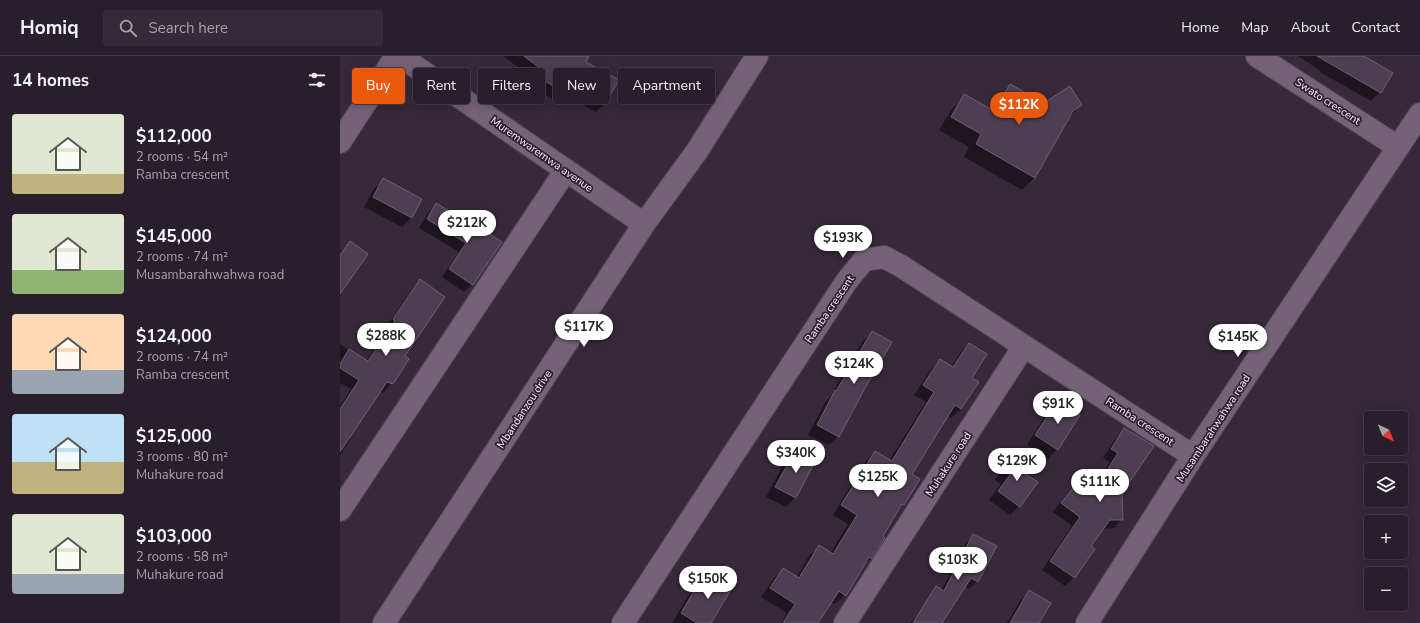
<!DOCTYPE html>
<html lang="en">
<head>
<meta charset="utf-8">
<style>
  body { margin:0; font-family:"Nunito Sans",sans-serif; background:#352b38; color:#f1f3f6; height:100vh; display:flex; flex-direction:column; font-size:15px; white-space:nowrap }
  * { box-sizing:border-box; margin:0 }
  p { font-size:13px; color:#a5a2a9 }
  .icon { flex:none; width:22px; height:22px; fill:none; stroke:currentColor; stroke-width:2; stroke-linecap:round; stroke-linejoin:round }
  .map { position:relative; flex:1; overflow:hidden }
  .details { display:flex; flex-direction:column; background:#291e2c; width:340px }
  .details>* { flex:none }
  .hud { position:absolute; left:12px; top:12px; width:380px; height:36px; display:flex; gap:8px }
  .needle { width:26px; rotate:137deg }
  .tools { position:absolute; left:1024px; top:355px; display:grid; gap:8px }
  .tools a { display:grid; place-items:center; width:44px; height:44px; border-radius:4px; background:#291e2c; box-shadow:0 2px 10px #0003,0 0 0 1px #453c48; font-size:20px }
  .price { position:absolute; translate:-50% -34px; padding:0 9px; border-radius:14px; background:#fff; color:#222; font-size:13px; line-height:26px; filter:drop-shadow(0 1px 2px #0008) }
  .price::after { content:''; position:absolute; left:50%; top:24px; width:12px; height:9px; margin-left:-6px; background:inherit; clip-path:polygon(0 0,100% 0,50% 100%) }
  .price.selected { background:#ea580c; color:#fff }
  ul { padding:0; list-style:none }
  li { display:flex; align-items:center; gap:12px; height:100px; padding:0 12px }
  li span { display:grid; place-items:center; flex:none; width:112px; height:80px; border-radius:4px; color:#555 }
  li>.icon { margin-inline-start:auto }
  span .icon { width:48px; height:48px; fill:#fffc; stroke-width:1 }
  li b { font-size:17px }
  h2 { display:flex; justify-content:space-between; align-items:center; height:48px; padding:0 12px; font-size:17px }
  .tag { padding:0 14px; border-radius:4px; background:#291e2c; box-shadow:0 2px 10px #0003,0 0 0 1px #453c48; font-size:14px; line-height:36px }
  .tag.selected { background:#ea580c; color:#fff }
  header { display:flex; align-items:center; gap:24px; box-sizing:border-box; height:56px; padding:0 20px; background:#291e2c; border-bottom:1px solid #453c48 }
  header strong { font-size:19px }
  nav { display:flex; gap:22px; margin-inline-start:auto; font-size:14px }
  .search { width:280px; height:36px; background:#352b38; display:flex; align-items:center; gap:10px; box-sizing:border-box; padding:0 14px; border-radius:4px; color:#a5a2a9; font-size:15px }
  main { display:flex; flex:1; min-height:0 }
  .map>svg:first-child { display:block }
  .shadow { fill:#0007 }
  .building { fill:#4e3e51; stroke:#705f74 }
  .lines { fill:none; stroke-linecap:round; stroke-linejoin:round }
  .minor-casing { stroke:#534655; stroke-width:24 }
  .minor { stroke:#746277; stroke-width:22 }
  .labels { text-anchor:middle; stroke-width:3.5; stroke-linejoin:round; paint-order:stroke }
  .street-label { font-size:11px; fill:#faeffb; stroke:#2d1e30 }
</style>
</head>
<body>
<header>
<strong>Homiq</strong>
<div class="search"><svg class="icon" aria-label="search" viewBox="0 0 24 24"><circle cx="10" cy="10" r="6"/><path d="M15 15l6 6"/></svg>Search here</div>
<nav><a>Home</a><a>Map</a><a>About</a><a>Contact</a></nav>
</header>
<main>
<section class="details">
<h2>14 homes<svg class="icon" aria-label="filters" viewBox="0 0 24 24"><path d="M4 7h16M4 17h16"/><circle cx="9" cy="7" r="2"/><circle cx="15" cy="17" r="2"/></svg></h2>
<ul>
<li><span style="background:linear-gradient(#dfe7d0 75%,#c2b280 0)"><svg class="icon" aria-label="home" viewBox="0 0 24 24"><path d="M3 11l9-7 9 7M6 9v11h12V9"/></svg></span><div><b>$112,000</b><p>2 rooms · 54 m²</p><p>Ramba crescent</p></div></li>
<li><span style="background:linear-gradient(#dfe7d0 70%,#8fb573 0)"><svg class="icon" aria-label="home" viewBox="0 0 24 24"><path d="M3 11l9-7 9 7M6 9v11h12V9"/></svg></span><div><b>$145,000</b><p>2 rooms · 74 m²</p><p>Musambarahwahwa road</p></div></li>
<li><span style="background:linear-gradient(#ffd9b3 70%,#9aa5b1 0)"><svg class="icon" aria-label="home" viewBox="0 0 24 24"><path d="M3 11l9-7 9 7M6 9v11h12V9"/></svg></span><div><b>$124,000</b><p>2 rooms · 74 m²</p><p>Ramba crescent</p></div></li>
<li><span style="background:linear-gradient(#bfe0f5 60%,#c2b280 0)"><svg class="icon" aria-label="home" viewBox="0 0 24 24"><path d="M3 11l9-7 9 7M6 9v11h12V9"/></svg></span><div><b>$125,000</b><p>3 rooms · 80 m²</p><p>Muhakure road</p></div></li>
<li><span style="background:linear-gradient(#dfe7d0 75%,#9aa5b1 0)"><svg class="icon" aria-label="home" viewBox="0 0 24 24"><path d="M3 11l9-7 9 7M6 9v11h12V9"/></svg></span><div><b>$103,000</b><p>2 rooms · 58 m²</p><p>Muhakure road</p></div></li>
</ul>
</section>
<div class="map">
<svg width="1080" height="567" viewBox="0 0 1080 567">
  <rect width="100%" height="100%" fill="#37283a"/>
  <!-- shadow -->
  <path class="shadow" d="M 163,0 L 248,0 L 244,6 L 265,47 L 256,56 L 224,39 L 217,46 L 192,31 L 196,24 Z
    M 958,0 L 1022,0 L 1040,36 L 1031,45 L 980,16 L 981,15 Z
    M 671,29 L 704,48 L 741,49 L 729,62 L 695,121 L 682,134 L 624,101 L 629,91 L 599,74 L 612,53 L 625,40 L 650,54 L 658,42 Z
    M 44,124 L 81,144 L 71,162 L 62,171 L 24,151 L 34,133 Z
    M 96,149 L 137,173 L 132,228 L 124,236 L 102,221 L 119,196 L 79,172 L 88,157 Z
    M 10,186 L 0,237 L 0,197 Z
    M 80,225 L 64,301 L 52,327 L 43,337 L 39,335 L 9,381 L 11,382 L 0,400 L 0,350 L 11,333 L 0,327 L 0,288 L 26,305 L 47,274 L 45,273 L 71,234 Z
    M 532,276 L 524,331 L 499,380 L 489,389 L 468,379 L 486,345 L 490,341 L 523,285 Z
    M 629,288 L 630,322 L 621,353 L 611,362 L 607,359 L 571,418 L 579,423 L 541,480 L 531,502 L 521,512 L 505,539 L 495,548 L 491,546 L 476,567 L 441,567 L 447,557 L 421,541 L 434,522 L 444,513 L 457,521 L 469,500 L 479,491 L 490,498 L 508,468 L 493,459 L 526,405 L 535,396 L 549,405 L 586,346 L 574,339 L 591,313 L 600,304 L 611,311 L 620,297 Z
    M 718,346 L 717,393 L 708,403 L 687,389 L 708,355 Z
    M 785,373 L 781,437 L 782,463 L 774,472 L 763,473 L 749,491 L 734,521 L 725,530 L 702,514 L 732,470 L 713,456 L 729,435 L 738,426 L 751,436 L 770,406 L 763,402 L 776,382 Z
    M 456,394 L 455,442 L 446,451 L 426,441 L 446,403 Z
    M 674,401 L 683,417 L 680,450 L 670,459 L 649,444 L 661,428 L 655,424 L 665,410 Z
    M 634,479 L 637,525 L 629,533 L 624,530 L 598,567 L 570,567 L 580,557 L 587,562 L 626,487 Z
    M 376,516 L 369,567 L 332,567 L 348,540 L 358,531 L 362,534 L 367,526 Z
    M 690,535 L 698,567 L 667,567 L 680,545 Z"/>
  <!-- building -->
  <path class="building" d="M 184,0 L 249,0 L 246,6 L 279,24 L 265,48 L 232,29 L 226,38 L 200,22 L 204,15 Z
    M 977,0 L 1024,0 L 1053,17 L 1041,37 Z
    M 670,28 L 704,47 L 730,30 L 742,49 L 733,55 L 695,122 L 636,88 L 641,78 L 611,61 L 624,38 L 654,55 Z
    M 43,122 L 82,143 L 72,162 L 33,141 Z
    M 96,147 L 137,172 L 138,170 L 162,186 L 133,229 L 109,213 L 126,187 L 87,163 Z
    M 10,185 L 28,198 L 0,238 L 0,199 Z
    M 80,223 L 105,241 L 65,300 L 69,303 L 53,328 L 47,326 L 0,396 L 0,353 L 19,324 L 0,312 L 0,308 L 9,293 L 28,305 L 55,265 L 53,263 Z
    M 532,275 L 552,286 L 525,332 L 499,381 L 477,369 L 495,334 L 496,335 Z
    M 629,287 L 647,298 L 632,322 L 639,326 L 621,353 L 615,349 L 572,418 L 580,423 L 564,449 L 562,448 L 543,480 L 545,482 L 532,503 L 529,501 L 506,540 L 499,535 L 478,567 L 443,567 L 455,548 L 430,532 L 443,512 L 459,522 L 479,489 L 493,498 L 517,459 L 501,449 L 535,395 L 552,405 L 594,336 L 583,329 L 600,303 L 613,311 Z
    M 718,344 L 740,359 L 718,394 L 695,379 Z
    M 784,372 L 814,390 L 782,437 L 783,464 L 770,464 L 751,490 L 755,493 L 735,522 L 710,505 L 740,461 L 721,447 L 738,425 L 753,436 L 778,397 L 771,393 Z
    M 456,393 L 476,404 L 456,442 L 435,431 Z
    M 674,399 L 689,410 L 684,417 L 698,426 L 680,451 L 658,435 L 670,419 L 663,414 Z
    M 633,478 L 657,490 L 638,526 L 631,522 L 602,567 L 573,567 L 596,530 L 604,535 Z
    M 376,515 L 395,527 L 371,567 L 357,567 L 341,557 L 357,530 L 365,534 Z
    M 689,534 L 711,547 L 699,567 L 670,567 Z"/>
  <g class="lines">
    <!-- minor casing -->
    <g class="minor-casing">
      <path id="minor" d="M 60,0 L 304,168
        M 917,0 L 1058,91
        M 0,86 L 56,0
        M 0,454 L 226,114
        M 44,567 L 304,168 L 357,95 L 417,0
        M 283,567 L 506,226 L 524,204 L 544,201 L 561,210 L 853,400
        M 505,567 L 684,290
        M 747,567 L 853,400 L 1080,58"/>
    </g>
    <!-- minor -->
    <use href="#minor" class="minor"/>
  </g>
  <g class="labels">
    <!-- street labels -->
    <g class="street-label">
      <text transform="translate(988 45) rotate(33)" y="4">Swato crescent</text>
      <text transform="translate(202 98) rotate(35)" y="4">Muremwaremwa avenue</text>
      <text transform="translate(489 253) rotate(-56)" y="4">Ramba crescent</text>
      <text transform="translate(184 353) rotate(-57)" y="4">Mbandanzou drive</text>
      <text transform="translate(800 365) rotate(33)" y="4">Ramba crescent</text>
      <text transform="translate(873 372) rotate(-57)" y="4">Musambarahwahwa road</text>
      <text transform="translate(608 408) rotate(-57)" y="4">Muhakure road</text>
    </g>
  </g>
</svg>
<div class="tools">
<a><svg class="needle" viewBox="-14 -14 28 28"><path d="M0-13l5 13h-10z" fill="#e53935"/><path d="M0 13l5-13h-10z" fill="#a5a2a9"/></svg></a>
<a><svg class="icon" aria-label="layers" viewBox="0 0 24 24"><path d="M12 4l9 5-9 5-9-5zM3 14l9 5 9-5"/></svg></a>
<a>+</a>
<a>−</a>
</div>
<b class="price selected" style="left:679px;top:70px">$112K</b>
<b class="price" style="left:127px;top:188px">$212K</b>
<b class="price" style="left:503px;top:203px">$193K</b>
<b class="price" style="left:244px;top:292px">$117K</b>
<b class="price" style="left:46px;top:301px">$288K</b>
<b class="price" style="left:898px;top:302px">$145K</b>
<b class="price" style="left:514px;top:329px">$124K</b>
<b class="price" style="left:718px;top:369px">$91K</b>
<b class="price" style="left:456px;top:418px">$340K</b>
<b class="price" style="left:677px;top:426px">$129K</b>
<b class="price" style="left:538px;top:442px">$125K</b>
<b class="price" style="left:760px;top:447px">$111K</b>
<b class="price" style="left:618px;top:525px">$103K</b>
<b class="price" style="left:368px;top:544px">$150K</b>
<div class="hud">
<a class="tag selected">Buy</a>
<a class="tag">Rent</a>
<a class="tag">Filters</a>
<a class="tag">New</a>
<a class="tag">Apartment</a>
</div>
</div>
</main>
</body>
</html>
